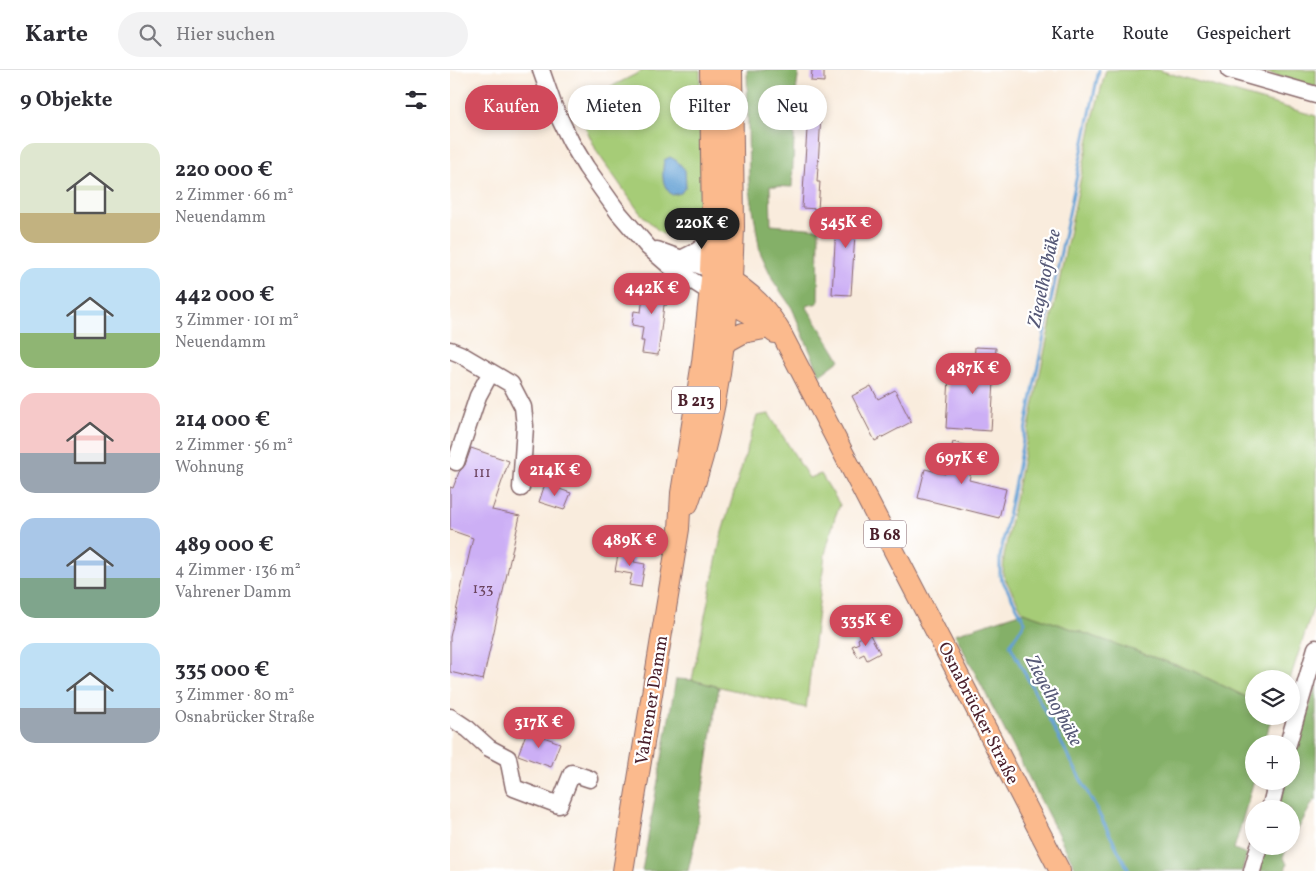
<!DOCTYPE html>
<html lang="de">
<head>
<meta charset="utf-8">
<style>
  body { margin:0; font-family:Vollkorn,serif; background:#f2f2f3; color:#2b2b33; height:100vh; display:flex; flex-direction:column; font-size:19px; white-space:nowrap }
  * { box-sizing:border-box; margin:0 }
  p { font-size:16px; color:#7c7c81 }
  .icon { flex:none; width:28px; height:28px; fill:none; stroke:currentColor; stroke-width:2; stroke-linecap:round; stroke-linejoin:round }
  .map { position:relative; flex:1; overflow:hidden }
  .side { display:flex; flex-direction:column; background:#fff; width:450px }
  .side>* { flex:none }
  .guide { position:absolute; left:15px; top:15px; width:475px; height:45px; display:flex; gap:10px }
  .tools { position:absolute; left:795px; top:600px; display:grid; gap:10px }
  .tools a { display:grid; place-items:center; width:55px; height:55px; border-radius:50%; background:#fff; box-shadow:0 2px 8px #0003; font-size:25px }
  .price { position:absolute; translate:-50% -42px; padding:0 11px; border-radius:18px; background:#d1495b; color:#fff; font-size:16px; line-height:32px; filter:drop-shadow(0 1px 2px #0008) }
  .price::after { content:''; position:absolute; left:50%; top:30px; width:15px; height:11px; margin-left:-8px; background:inherit; clip-path:polygon(0 0,100% 0,50% 100%) }
  .price.selected { background:#222; color:#fff }
  ul { padding:0; list-style:none }
  li { display:flex; align-items:center; gap:15px; height:125px; padding:0 20px }
  li span { display:grid; place-items:center; flex:none; width:140px; height:100px; border-radius:15px; color:#555 }
  li>.icon { margin-inline-start:auto }
  span .icon { width:60px; height:60px; fill:#fffc; stroke-width:1 }
  li b { font-size:21px }
  h2 { display:flex; justify-content:space-between; align-items:center; height:60px; padding:0 20px; font-size:21px }
  .tag { padding:0 18px; border-radius:22px; background:#fff; box-shadow:0 2px 8px #0003; font-size:18px; line-height:45px }
  .tag.selected { background:#d1495b; color:#fff }
  header { display:flex; align-items:center; gap:30px; box-sizing:border-box; height:70px; padding:0 25px; background:#fff; border-bottom:1px solid #e1e1e2 }
  header strong { font-size:24px }
  nav { display:flex; gap:28px; margin-inline-start:auto; font-size:18px }
  .search { width:350px; height:45px; background:#f2f2f3; display:flex; align-items:center; gap:12px; box-sizing:border-box; padding:0 18px; border-radius:28px; color:#7c7c81; font-size:19px }
  main { display:flex; flex:1; min-height:0 }
  .map>svg:first-child { display:block }
  .green { fill:#a6cc77; stroke:#787651 }
  .forest { fill:#84b068; stroke:#67684a }
  .water { fill:#64a0d4; stroke:#576080 }
  .lines { fill:none; stroke-linecap:round; stroke-linejoin:round }
  .stream { stroke:#64a0d4; stroke-width:3 }
  .building { fill:#ccaff5 }
  .minor-casing { stroke:#876769; stroke-width:19 }
  .major-casing { stroke:#876769; stroke-width:22 }
  .highway-casing { stroke:#876769; stroke-width:26 }
  .minor { stroke:#fff; stroke-width:16 }
  .major { stroke:#fbba8d; stroke-width:20 }
  .highway { stroke:#fbba8d; stroke-width:24 }
  .labels { text-anchor:middle; stroke-width:4.5; stroke-linejoin:round; paint-order:stroke }
  .number-label { font-size:15px; fill:#6a435e }
  .shield { fill:#fff; stroke:#80626b; stroke-width:1 }
  .shield-label { font-size:16px; font-weight:bold; fill:#4a1f2b }
  .street-label { font-size:18px; fill:#4a1f2b; stroke:#fff }
  .water-label { font-size:19px; font-style:italic; fill:#565977; stroke:#fff }
</style>
</head>
<body>
<header>
<strong>Karte</strong>
<div class="search"><svg class="icon" aria-label="search" viewBox="0 0 24 24"><circle cx="10" cy="10" r="6"/><path d="M15 15l6 6"/></svg>Hier suchen</div>
<nav><a>Karte</a><a>Route</a><a>Gespeichert</a></nav>
</header>
<main>
<section class="side">
<h2>9 Objekte<svg class="icon" aria-label="filters" viewBox="0 0 24 24"><path d="M4 7h16M4 17h16"/><circle cx="9" cy="7" r="2"/><circle cx="15" cy="17" r="2"/></svg></h2>
<ul>
<li><span style="background:linear-gradient(#dfe7d0 70%,#c2b280 0)"><svg class="icon" aria-label="home" viewBox="0 0 24 24"><path d="M3 11l9-7 9 7M6 9v11h12V9"/></svg></span><div><b>220 000 €</b><p>2 Zimmer · 66 m²</p><p>Neuendamm</p></div></li>
<li><span style="background:linear-gradient(#bfe0f5 65%,#8fb573 0)"><svg class="icon" aria-label="home" viewBox="0 0 24 24"><path d="M3 11l9-7 9 7M6 9v11h12V9"/></svg></span><div><b>442 000 €</b><p>3 Zimmer · 101 m²</p><p>Neuendamm</p></div></li>
<li><span style="background:linear-gradient(#f6c9c9 60%,#9aa5b1 0)"><svg class="icon" aria-label="home" viewBox="0 0 24 24"><path d="M3 11l9-7 9 7M6 9v11h12V9"/></svg></span><div><b>214 000 €</b><p>2 Zimmer · 56 m²</p><p>Wohnung</p></div></li>
<li><span style="background:linear-gradient(#a9c7e8 60%,#7fa58c 0)"><svg class="icon" aria-label="home" viewBox="0 0 24 24"><path d="M3 11l9-7 9 7M6 9v11h12V9"/></svg></span><div><b>489 000 €</b><p>4 Zimmer · 136 m²</p><p>Vahrener Damm</p></div></li>
<li><span style="background:linear-gradient(#bfe0f5 65%,#9aa5b1 0)"><svg class="icon" aria-label="home" viewBox="0 0 24 24"><path d="M3 11l9-7 9 7M6 9v11h12V9"/></svg></span><div><b>335 000 €</b><p>3 Zimmer · 80 m²</p><p>Osnabrücker Straße</p></div></li>
</ul>
</section>
<div class="map">
<svg width="866" height="801" viewBox="0 0 866 801">
  <rect width="100%" height="100%" fill="#fff"/>
  <filter id="ink" filterUnits="userSpaceOnUse"><feTurbulence type="fractalNoise" baseFrequency=".02" numOctaves="2"/><feDisplacementMap in="SourceGraphic" scale="10" xChannelSelector="R" yChannelSelector="G"/><feConvolveMatrix kernelMatrix="1 2 1 2 8 2 1 2 1" color-interpolation-filters="sRGB"/></filter>
  <filter id="wash" filterUnits="userSpaceOnUse"><feTurbulence type="fractalNoise" baseFrequency=".0096" numOctaves="4" result="noise"/><feDisplacementMap in="SourceGraphic" scale="20" xChannelSelector="R" yChannelSelector="G"/><feGaussianBlur stdDeviation="1.12" result="paint"/><feColorMatrix in="noise" values="0 0 0 0 0 0 0 0 0 0 0 0 0 0 0 0 0 1.4 0 .05"/><feComposite in="paint" operator="in"/></filter>
  <g filter="url(#wash)">
    <rect width="100%" height="100%" fill="#f9ecdd"/>
    <!-- green -->
    <path class="green" d="M 194,0 L 250,0 L 251,131 L 247,166 L 226,167 L 211,163 L 190,143 L 147,82 L 125,35 Z
      M 656,0 L 708,0 L 866,46 L 866,529 L 840,609 L 804,609 L 804,631 L 743,601 L 573,542 L 553,505 L 554,486 L 584,332 L 644,44 Z
      M 808,0 L 866,0 L 866,17 Z
      M 319,344 L 359,408 L 371,404 L 390,435 L 385,447 L 375,484 L 356,638 L 242,610 L 272,462 L 307,346 Z"/>
    <!-- forest -->
    <path class="forest" d="M 297,0 L 349,0 L 346,22 L 342,117 L 320,116 L 321,155 L 369,159 L 368,233 L 356,236 L 390,290 L 370,305 L 342,238 L 324,212 L 310,182 L 299,114 Z
      M 573,542 L 743,601 L 804,631 L 804,646 L 822,646 L 814,674 L 804,674 L 804,710 L 784,779 L 797,784 L 792,801 L 627,801 L 505,564 Z
      M 226,609 L 242,610 L 269,617 L 245,770 L 238,801 L 192,801 Z
      M 866,615 L 866,730 L 864,730 L 841,772 L 841,739 L 828,739 L 836,711 L 841,711 L 841,694 Z
      M 816,776 L 839,776 L 833,786 L 837,794 L 835,801 L 809,801 Z"/>
    <!-- water -->
    <path class="water" d="M 220,87 L 227,91 L 235,100 L 236,116 L 231,123 L 222,125 C 211,115 212,104 214,90 Z"/>
    <g class="lines">
      <!-- stream -->
      <path class="stream" d="M 649,0 L 603,220 L 550,487 L 550,506 L 575,552 L 560,575 L 679,801"/>
    </g>
    <g id="blocks">
      <!-- building -->
      <path class="building" d="M 362,0 L 374,0 L 374,12 L 361,11 Z
        M 359,28 L 372,29 L 367,112 L 370,112 L 368,139 L 352,138 Z
        M 387,141 L 416,142 L 415,165 L 405,164 L 401,225 L 382,224 Z
        M 195,211 L 219,214 L 217,235 L 214,235 L 208,285 L 192,283 L 194,271 L 191,271 L 193,257 L 182,255 L 184,241 L 191,242 Z
        M 525,277 L 546,278 L 541,361 L 496,358 L 499,308 L 523,310 Z
        M 421,316 L 428,329 L 445,320 L 461,352 L 425,371 L 402,326 Z
        M 503,372 L 527,378 L 519,410 L 556,419 L 549,448 L 468,428 L 475,399 L 495,404 Z
        M 21,378 L 59,391 L 42,440 L 70,446 L 33,610 L 0,602 L 0,567 L 23,468 L 0,460 L 0,417 L 3,418 L 9,402 L 15,395 Z
        M 95,414 L 121,423 L 114,440 L 89,432 Z
        M 169,480 L 185,483 L 184,492 L 195,494 L 191,517 L 179,515 L 182,504 L 165,501 Z
        M 419,563 L 430,583 L 417,590 L 414,584 L 408,587 L 402,576 L 409,573 L 408,569 Z
        M 77,661 L 110,673 L 101,697 L 68,685 Z"/>
    </g>
  </g>
  <g filter="url(#ink)">
    <use href="#blocks" fill-opacity="0" stroke="#876769" stroke-width="1"/>
    <g class="lines">
      <!-- minor casing -->
      <g class="minor-casing">
        <path id="minor" d="M 91,0 L 104,37 L 121,72 L 136,97 L 168,142 L 198,177 L 221,197 L 260,222
          M 779,0 L 866,25
          M 207,180 L 262,200
          M 231,189 L 247,181 L 263,169
          M 0,280 L 10,284 L 61,314 L 73,337 L 75,356 L 71,418
          M 6,392 L 28,326 L 41,302
          M 0,647 L 18,659 L 39,678 L 58,688 L 64,718 L 109,735 L 122,703 L 140,709
          M 838,674 L 866,578
          M 820,739 L 827,711
          M 802,801 L 809,776"/>
      </g>
      <!-- major casing -->
      <g class="major-casing">
        <path id="major" d="M 268,226 L 302,245 L 325,263
          M 273,274 L 293,263 L 319,258
          M 238,434 C 264,364 275,283 280,208
          M 173,801 L 229,459 L 231,423 L 252,292 L 262,200 C 290,213 313,232 329,259 L 610,801"/>
      </g>
      <!-- highway casing -->
      <g class="highway-casing">
        <path id="highway" d="M 262,200 L 264,160 L 262,0
          M 280,208 L 282,157 L 280,0"/>
      </g>
      <!-- minor -->
      <use href="#minor" class="minor"/>
      <!-- major -->
      <use href="#major" class="major"/>
      <!-- highway -->
      <use href="#highway" class="highway"/>
    </g>
  </g>
  <g class="labels">
    <!-- number labels -->
    <g class="number-label">
      <text x="32" y="407">111</text>
      <text x="33" y="523">133</text>
    </g>
    <!-- shield labels -->
    <g class="shield">
      <rect x="222" y="316.5" width="48" height="27" rx="4"/>
      <rect x="414" y="450.5" width="42" height="27" rx="4"/>
    </g>
    <g class="shield-label">
      <text x="246" y="336">B 213</text>
      <text x="435" y="470">B 68</text>
    </g>
    <!-- street labels -->
    <g class="street-label">
      <text transform="translate(201 630) rotate(-81)" y="6">Vahrener Damm</text>
      <text transform="translate(529 643) rotate(63)" y="6">Osnabrücker Straße</text>
    </g>
    <!-- water labels -->
    <g class="water-label">
      <text transform="translate(593 208) rotate(-78)" y="7">Ziegelhofbäke</text>
      <text transform="translate(605 630) rotate(62)" y="7">Ziegelhofbäke</text>
    </g>
  </g>
</svg>
<div class="tools">
<a><svg class="icon" aria-label="layers" viewBox="0 0 24 24"><path d="M12 4l9 5-9 5-9-5zM3 14l9 5 9-5"/></svg></a>
<a>+</a>
<a>−</a>
</div>
<b class="price" style="left:396px;top:179px">545K €</b>
<b class="price selected" style="left:252px;top:180px">220K €</b>
<b class="price" style="left:202px;top:245px">442K €</b>
<b class="price" style="left:523px;top:325px">487K €</b>
<b class="price" style="left:512px;top:415px">697K €</b>
<b class="price" style="left:105px;top:427px">214K €</b>
<b class="price" style="left:180px;top:497px">489K €</b>
<b class="price" style="left:416px;top:577px">335K €</b>
<b class="price" style="left:89px;top:679px">317K €</b>
<div class="guide">
<a class="tag selected">Kaufen</a>
<a class="tag">Mieten</a>
<a class="tag">Filter</a>
<a class="tag">Neu</a>
</div>
</div>
</main>
</body>
</html>
